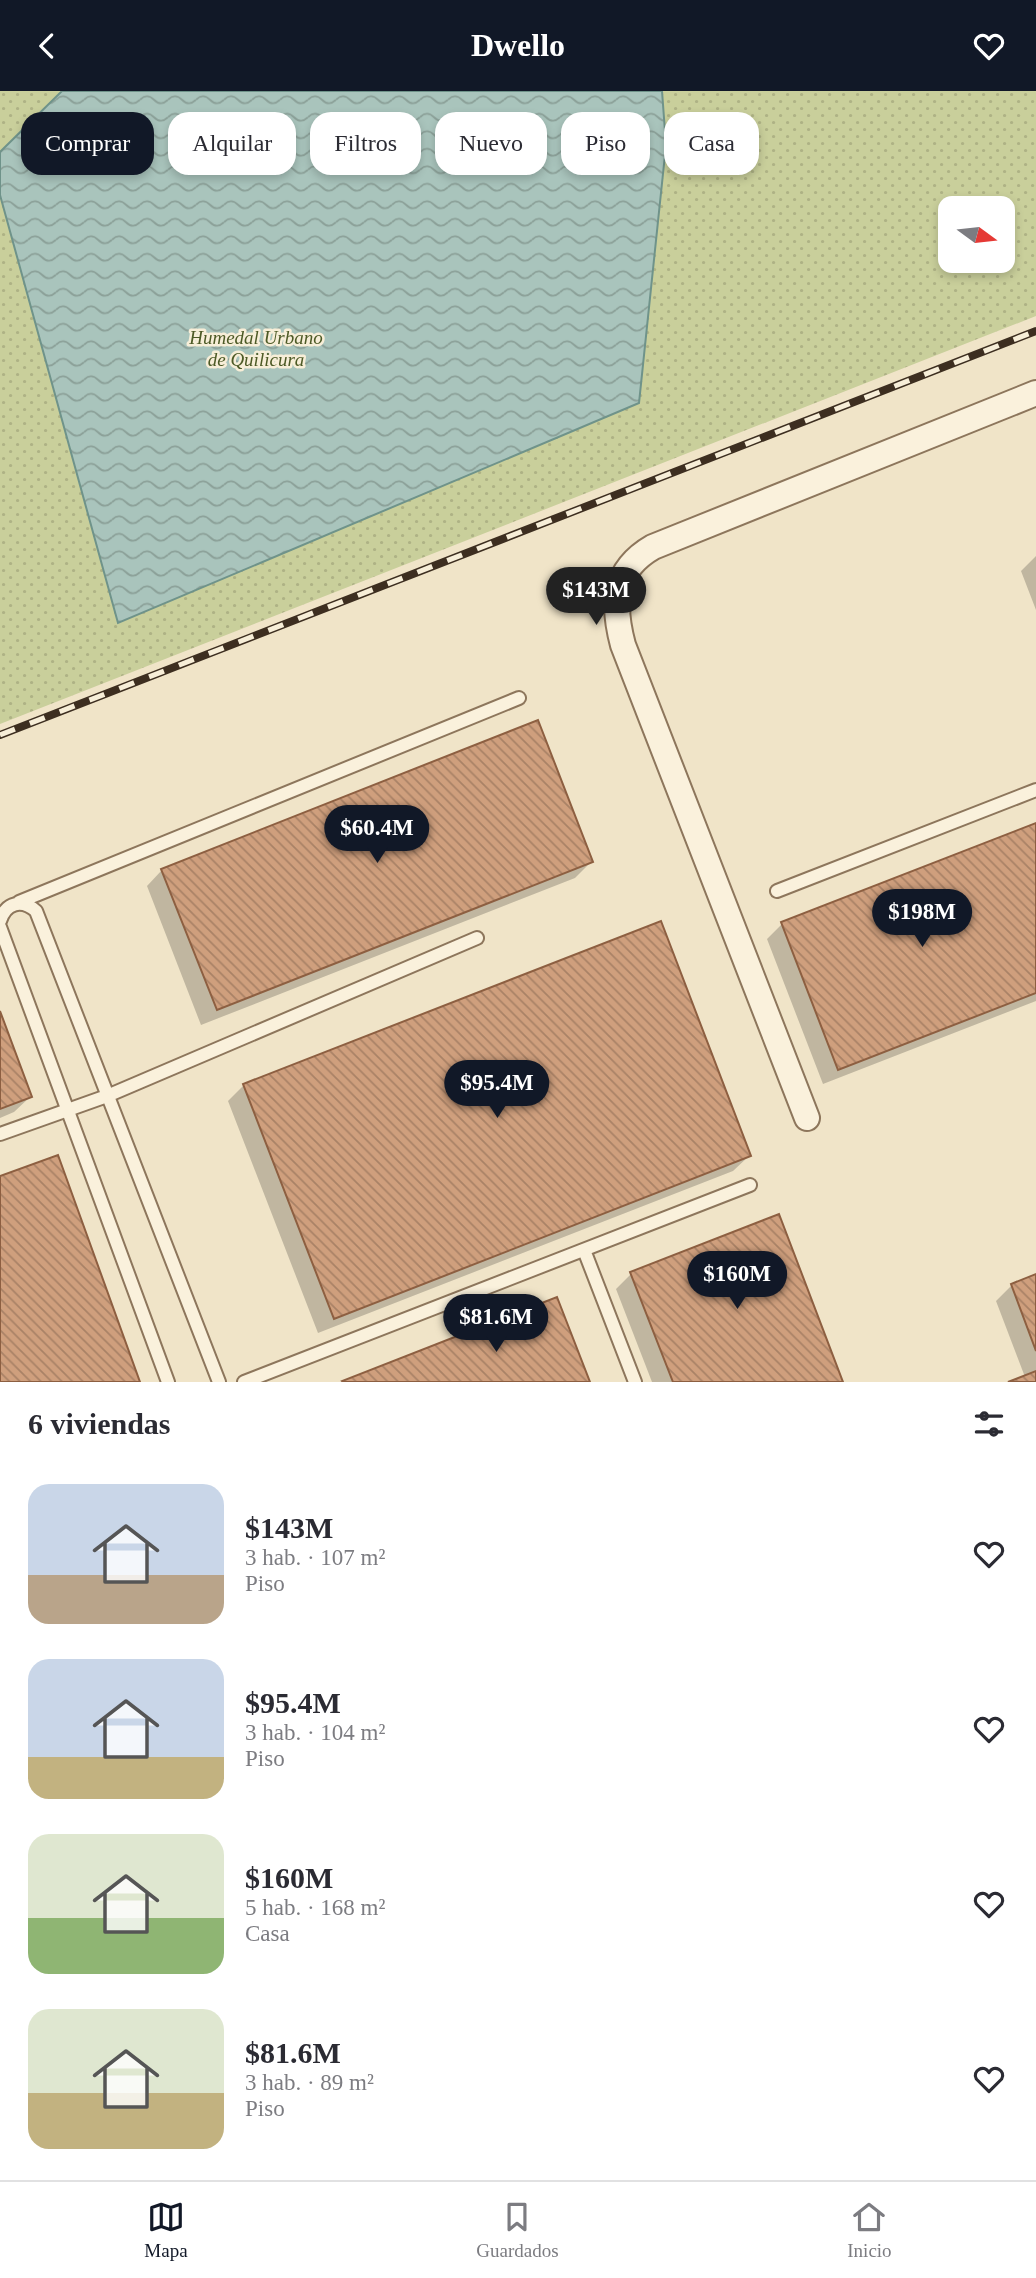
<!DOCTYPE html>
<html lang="es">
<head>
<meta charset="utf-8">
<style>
  body { margin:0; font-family:"Times New Roman",serif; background:#f7f7f7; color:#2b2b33; height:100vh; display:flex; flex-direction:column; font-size:26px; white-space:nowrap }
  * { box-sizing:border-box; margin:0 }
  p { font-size:23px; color:#7c7c81 }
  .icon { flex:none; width:38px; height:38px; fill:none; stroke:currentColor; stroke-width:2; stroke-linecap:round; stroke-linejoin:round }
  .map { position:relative; height:1291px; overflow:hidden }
  .side { display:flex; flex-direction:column; background:#fff; flex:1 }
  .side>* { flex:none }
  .top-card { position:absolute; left:21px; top:21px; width:994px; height:63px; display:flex; gap:14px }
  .needle { width:46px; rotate:105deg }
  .buttons { position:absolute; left:938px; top:105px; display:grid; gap:14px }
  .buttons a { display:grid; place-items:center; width:77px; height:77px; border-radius:14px; background:#fff; box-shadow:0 4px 10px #0003; font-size:35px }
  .price { position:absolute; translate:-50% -60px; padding:0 16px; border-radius:24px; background:#111827; color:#fff; font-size:23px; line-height:46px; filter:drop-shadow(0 2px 4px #0008) }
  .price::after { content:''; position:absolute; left:50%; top:42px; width:21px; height:16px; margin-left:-10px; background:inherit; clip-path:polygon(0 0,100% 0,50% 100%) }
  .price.active { background:#222; color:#fff }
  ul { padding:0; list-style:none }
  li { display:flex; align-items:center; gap:21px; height:175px; padding:0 28px }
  li span { display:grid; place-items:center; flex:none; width:196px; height:140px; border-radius:21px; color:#555 }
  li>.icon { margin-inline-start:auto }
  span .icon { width:84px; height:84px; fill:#fffc; stroke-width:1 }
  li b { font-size:30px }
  h2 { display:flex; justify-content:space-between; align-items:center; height:84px; padding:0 28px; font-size:30px }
  .tag { padding:0 24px; border-radius:21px; background:#fff; box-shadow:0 4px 10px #0003; font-size:24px; line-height:63px }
  .tag.active { background:#111827; color:#fff }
  header { display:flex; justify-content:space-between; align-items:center; height:91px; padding:0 28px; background:#111827; color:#fff; font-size:32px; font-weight:700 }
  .dock { display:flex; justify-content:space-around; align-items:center; height:98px; border-top:2px solid #e1e1e2; background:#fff; font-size:19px; color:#7c7c81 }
  .dock a { display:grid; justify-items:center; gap:4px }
  .dock .active { color:#111827 }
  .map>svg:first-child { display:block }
  .park { fill:url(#park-dots); fill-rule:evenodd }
  .water { fill:url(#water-waves); stroke:#6f938a; stroke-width:2 }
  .shadow { fill:#0003 }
  .building { fill:url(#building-back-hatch); stroke:#8d5f41; stroke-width:2 }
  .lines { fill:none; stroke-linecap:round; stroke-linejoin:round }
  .lane-casing { stroke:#8d765c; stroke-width:16 }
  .street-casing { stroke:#8d765c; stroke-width:28 }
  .lane { stroke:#faf1dc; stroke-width:12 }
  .street { stroke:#faf1dc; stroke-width:24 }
  .rail-casing { stroke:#3d2e20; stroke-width:8 }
  .rail { stroke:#f7eed8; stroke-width:5; stroke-dasharray:16; stroke-linecap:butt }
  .labels { text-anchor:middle; stroke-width:5; stroke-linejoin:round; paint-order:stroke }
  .park-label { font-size:19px; font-style:italic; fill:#4d5a26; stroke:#f7eed8 }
</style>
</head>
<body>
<header><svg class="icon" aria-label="back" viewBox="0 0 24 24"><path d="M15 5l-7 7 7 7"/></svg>Dwello<svg class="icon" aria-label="heart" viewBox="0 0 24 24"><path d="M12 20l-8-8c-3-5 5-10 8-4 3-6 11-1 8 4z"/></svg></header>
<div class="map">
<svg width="1036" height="1291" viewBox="0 0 1036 1291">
  <defs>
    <pattern id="park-dots" width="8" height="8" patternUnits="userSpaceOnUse" patternTransform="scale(1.75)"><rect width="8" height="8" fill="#c9cf9b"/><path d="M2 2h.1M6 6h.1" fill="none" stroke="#aeb285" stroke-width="1.8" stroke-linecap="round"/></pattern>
    <pattern id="water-waves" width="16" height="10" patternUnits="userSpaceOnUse" patternTransform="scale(1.75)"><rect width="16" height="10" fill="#a9c4bc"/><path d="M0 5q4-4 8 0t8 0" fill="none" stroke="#8ba098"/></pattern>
    <pattern id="building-back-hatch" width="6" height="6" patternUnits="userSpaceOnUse" patternTransform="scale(1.75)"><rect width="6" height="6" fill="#cf9f7d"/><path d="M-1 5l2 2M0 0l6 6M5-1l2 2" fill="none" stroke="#a98266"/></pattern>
  </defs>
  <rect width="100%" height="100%" fill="#f0e4c8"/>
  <!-- park -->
  <path class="park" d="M 0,0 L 1036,0 L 1036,225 L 0,633 ZM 950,117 L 1003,117 L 1003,170 L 950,170 Z"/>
  <!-- water -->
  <path class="water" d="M 62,0 L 662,0 L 666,54 L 639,312 L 118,532 L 0,104 L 0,61 Z"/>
  <!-- shadow -->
  <path class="shadow" d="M 1036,465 L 1036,519 L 1021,480 Z
    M 1036,734 L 1036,910 L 823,993 L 767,848 L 782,833 Z
    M 591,771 L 575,787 L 201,934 L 147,795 L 162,779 Z
    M 0,925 L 30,1006 L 14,1021 L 0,1027 Z
    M 244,994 L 749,1065 L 733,1080 L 318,1242 L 228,1010 Z
    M 778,1126 L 842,1291 L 652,1291 L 616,1198 L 631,1183 Z
    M 1036,1185 L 1036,1291 L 1013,1291 L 1025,1286 L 996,1210 L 1011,1195 Z"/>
  <!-- building -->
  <path class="building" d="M 538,629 L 593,771 L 217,919 L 161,778 Z
    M 1036,732 L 1036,902 L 838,979 L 781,831 Z
    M 661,830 L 751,1065 L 334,1228 L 243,993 Z
    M 0,920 L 32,1006 L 0,1018 Z
    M 58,1064 L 140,1291 L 0,1291 L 0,1085 Z
    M 779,1123 L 843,1291 L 673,1291 L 630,1181 Z
    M 1036,1183 L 1036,1260 L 1011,1193 Z
    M 557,1206 L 590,1291 L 343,1291 L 342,1290 Z
    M 1036,1280 L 1036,1291 L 1008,1291 Z"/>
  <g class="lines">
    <!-- lane casing -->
    <g class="lane-casing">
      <path id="lane" d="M 777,800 L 1036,699
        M 19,811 L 519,607
        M 0,830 C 6,811 22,808 36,820 L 219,1291
        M 0,836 L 168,1291
        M 0,1043 L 107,1005 L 477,847
        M 584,1159 L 635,1291
        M 244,1291 L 750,1094"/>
    </g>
    <!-- street casing -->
    <g class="street-casing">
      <path id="street" d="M 807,1027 L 623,554 C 612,513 613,479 653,456 L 1036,302"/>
    </g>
    <!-- lane -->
    <use href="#lane" class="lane"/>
    <!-- street -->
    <use href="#street" class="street"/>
    <!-- rail casing -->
    <g class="rail-casing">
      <path id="rail" d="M 0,644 L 1036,240"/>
    </g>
    <!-- rail -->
    <use href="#rail" class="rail"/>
  </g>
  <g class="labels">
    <!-- park labels -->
    <g class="park-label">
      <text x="256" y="253">Humedal Urbano<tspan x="256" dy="22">de Quilicura</tspan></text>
    </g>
  </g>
</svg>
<div class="buttons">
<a><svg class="needle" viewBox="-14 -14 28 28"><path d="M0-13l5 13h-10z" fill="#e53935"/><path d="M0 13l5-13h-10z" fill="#7c7c81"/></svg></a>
</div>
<b class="price active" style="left:596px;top:536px">$143M</b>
<b class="price" style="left:377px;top:774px">$60.4M</b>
<b class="price" style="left:922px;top:858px">$198M</b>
<b class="price" style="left:497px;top:1029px">$95.4M</b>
<b class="price" style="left:737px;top:1220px">$160M</b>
<b class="price" style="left:496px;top:1263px">$81.6M</b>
<div class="top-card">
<a class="tag active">Comprar</a>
<a class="tag">Alquilar</a>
<a class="tag">Filtros</a>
<a class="tag">Nuevo</a>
<a class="tag">Piso</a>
<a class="tag">Casa</a>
</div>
</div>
<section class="side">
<h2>6 viviendas<svg class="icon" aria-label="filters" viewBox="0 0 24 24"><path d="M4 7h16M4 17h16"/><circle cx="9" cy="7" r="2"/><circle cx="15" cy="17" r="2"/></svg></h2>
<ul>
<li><span style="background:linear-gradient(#c9d6e8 65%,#b9a48a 0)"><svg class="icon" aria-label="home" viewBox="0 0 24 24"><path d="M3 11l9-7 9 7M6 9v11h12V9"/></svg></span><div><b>$143M</b><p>3 hab. · 107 m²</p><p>Piso</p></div><svg class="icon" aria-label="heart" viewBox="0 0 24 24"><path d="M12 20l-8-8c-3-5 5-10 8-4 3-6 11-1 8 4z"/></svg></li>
<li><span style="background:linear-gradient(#c9d6e8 70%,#c2b280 0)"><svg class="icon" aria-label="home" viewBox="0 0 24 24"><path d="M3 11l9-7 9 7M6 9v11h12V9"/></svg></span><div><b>$95.4M</b><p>3 hab. · 104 m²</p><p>Piso</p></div><svg class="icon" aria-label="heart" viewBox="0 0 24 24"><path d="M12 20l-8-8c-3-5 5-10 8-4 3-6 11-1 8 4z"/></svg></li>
<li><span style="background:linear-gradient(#dfe7d0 60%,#8fb573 0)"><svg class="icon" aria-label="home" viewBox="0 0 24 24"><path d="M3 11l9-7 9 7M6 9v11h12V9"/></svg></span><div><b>$160M</b><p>5 hab. · 168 m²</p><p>Casa</p></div><svg class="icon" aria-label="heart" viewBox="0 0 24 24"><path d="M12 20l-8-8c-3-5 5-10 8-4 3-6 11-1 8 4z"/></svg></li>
<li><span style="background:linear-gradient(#dfe7d0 60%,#c2b280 0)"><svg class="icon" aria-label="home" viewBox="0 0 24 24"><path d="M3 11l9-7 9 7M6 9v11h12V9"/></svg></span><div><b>$81.6M</b><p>3 hab. · 89 m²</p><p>Piso</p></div><svg class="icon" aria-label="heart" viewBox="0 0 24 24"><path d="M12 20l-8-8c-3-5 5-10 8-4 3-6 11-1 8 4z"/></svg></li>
</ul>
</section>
<nav class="dock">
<a class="active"><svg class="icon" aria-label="map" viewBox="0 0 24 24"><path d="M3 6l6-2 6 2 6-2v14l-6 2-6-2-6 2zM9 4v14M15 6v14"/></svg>Mapa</a>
<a><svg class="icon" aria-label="saved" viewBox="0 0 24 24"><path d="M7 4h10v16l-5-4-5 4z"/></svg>Guardados</a>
<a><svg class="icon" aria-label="home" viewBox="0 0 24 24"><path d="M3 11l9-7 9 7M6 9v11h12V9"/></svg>Inicio</a>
</nav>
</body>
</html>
